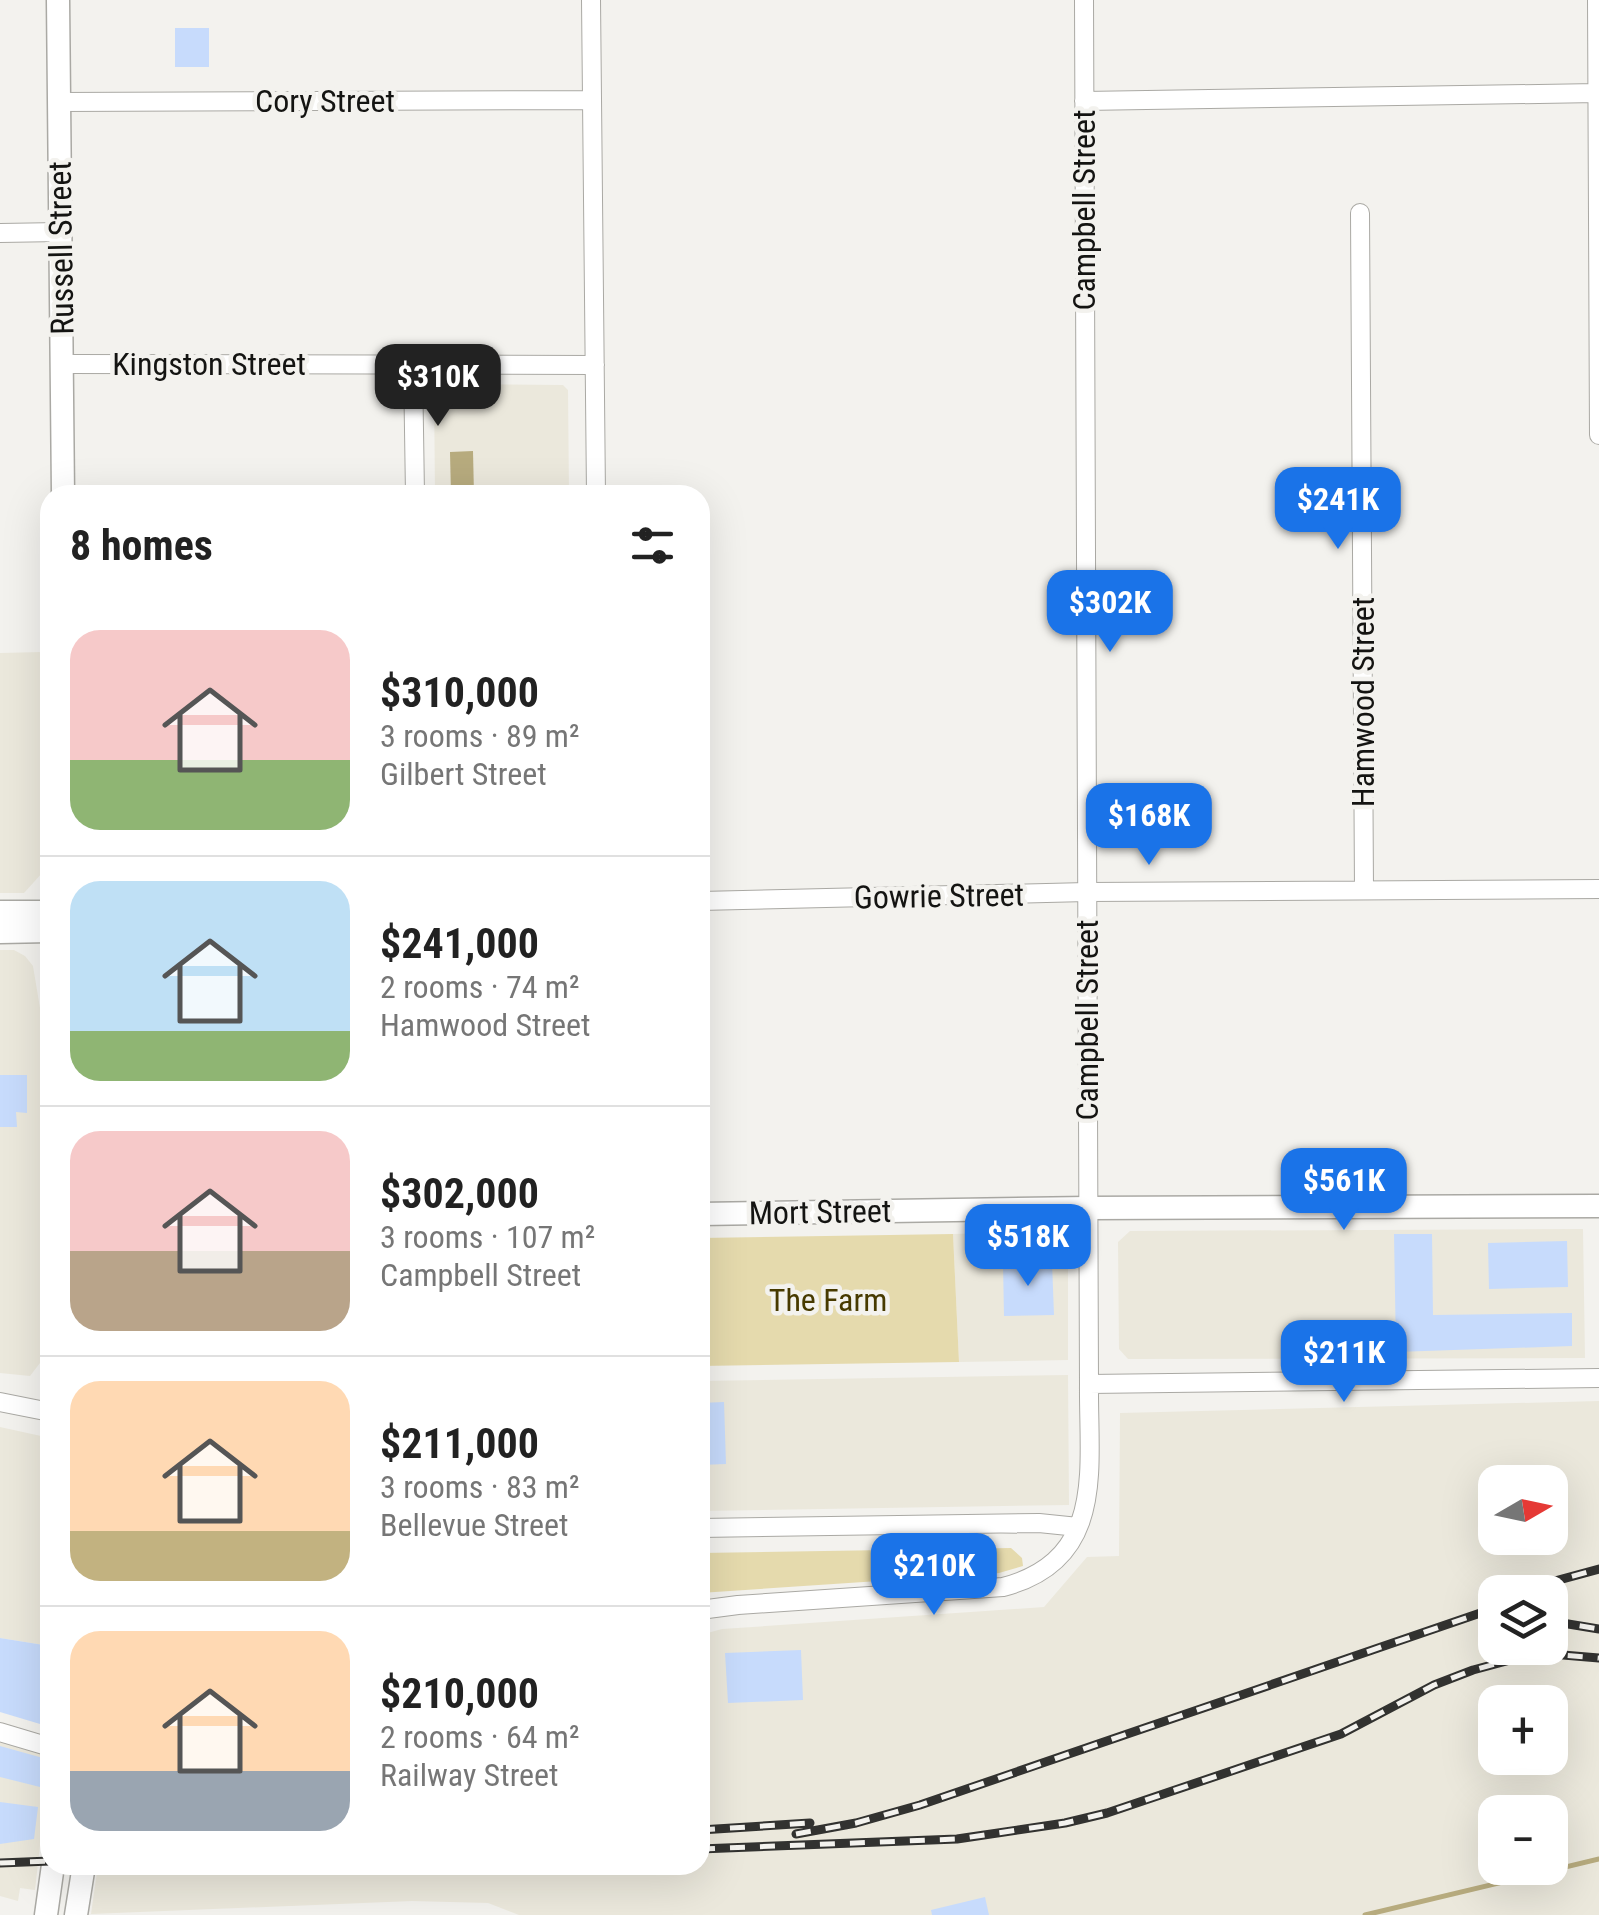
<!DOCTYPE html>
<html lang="en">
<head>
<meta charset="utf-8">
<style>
  body { margin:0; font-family:"Roboto Condensed",sans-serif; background:#f6f6f6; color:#222; height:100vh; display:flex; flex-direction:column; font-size:38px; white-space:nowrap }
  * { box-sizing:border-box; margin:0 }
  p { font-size:32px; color:#767676 }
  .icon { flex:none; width:55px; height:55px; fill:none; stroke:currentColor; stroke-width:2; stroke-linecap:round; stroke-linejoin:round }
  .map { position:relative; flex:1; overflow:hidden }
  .panel { position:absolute; left:40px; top:485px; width:670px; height:1390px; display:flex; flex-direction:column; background:#fff; border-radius:30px; box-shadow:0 10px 40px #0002 }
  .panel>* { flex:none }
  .needle { width:65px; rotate:81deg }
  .buttons { position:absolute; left:1478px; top:1465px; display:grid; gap:20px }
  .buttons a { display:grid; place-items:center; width:90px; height:90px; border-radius:20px; background:#fff; box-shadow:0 10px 40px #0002; font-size:50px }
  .price { position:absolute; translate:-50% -85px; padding:0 22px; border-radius:20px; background:#1a73e8; color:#fff; font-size:32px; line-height:65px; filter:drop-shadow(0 2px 5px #0008) }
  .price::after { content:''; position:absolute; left:50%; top:60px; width:30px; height:22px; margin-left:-15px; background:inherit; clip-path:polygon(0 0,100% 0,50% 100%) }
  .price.on { background:#222; color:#fff }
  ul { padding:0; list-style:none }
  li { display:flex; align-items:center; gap:30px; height:250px; padding:0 30px }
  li+li { border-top:2px solid #e0e0e0 }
  li span { display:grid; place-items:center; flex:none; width:280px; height:200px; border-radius:30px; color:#555 }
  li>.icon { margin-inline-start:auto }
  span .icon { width:120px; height:120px; fill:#fffc; stroke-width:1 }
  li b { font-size:42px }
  h2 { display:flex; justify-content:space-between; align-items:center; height:120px; padding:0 30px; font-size:42px }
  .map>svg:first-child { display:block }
  .built { fill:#ebe8dc; fill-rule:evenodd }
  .green { fill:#e5daad }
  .water { fill:#b7ab7e }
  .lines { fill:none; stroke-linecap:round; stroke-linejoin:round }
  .stream { stroke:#b7ab7e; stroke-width:5 }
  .building { fill:#c7dbfc }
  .street-casing { stroke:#aaa9a4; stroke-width:20 }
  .secondary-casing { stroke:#aaa9a4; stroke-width:25 }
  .street { stroke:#fff; stroke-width:18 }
  .secondary { stroke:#fff; stroke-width:22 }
  .rail-casing { stroke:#323230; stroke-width:9 }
  .rail { stroke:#f3f2ee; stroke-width:5; stroke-dasharray:15; stroke-linecap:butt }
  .labels { text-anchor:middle; stroke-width:9; stroke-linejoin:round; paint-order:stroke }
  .street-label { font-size:32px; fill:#141412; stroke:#f3f2ee }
  .park-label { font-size:32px; fill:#473a00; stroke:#f3f2ee }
</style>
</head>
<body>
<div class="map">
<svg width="1599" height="1915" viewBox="0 0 1599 1915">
  <rect width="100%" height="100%" fill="#f3f2ee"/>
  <!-- built -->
  <path class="built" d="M 438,384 L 563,385 L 568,390 L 569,495 L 435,495 L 434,389 Z
    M 42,652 L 43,872 L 24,893 L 0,893 L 0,653 Z
    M 0,950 L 14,950 L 25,956 L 33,966 L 40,1008 L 40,1363 L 30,1376 L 0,1373 Z
    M 1583,1229 L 1585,1358 L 1128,1359 L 1119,1349 L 1118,1242 L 1130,1231 Z
    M 1057,1231 L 1068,1243 L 1068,1360 L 959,1362 L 953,1234 Z
    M 1068,1375 L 1069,1505 L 700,1511 L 700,1381 Z
    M 1599,1401 L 1599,1915 L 519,1915 L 488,1903 L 412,1901 L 91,1914 L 98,1865 L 700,1865 L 700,1635 L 722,1629 L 1044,1607 L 1087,1557 L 1119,1556 L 1120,1413 ZM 1495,1482 L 1550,1482 L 1550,1538 L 1495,1538 ZM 1495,1592 L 1550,1592 L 1550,1648 L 1495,1648 ZM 1495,1702 L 1550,1702 L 1550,1758 L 1495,1758 ZM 1495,1812 L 1550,1812 L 1550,1868 L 1495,1868 Z
    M 0,1427 L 41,1436 L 49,1446 L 50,1646 L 0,1638 Z
    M 0,1742 L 50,1757 L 35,1890 L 20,1888 L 18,1901 L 0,1896 Z"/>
  <!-- green -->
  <path class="green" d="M 953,1234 L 959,1362 L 700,1366 L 700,1238 Z
    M 1011,1548 L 1022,1558 L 1023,1566 L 999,1573 L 700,1593 L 700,1553 Z"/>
  <!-- water -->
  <path class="water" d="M 473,451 L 474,495 L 451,495 L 450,452 Z"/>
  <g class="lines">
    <!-- stream -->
    <path class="stream" d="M 1365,1915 L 1599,1859"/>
  </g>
  <!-- building -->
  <path class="building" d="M 175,28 L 209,28 L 209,67 L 175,67 Z
    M 0,1075 L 27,1075 L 27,1113 L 16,1112 L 17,1127 L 0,1127 Z
    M 1394,1234 L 1432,1234 L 1433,1315 L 1572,1313 L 1572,1346 L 1396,1352 Z
    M 1567,1241 L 1568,1287 L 1489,1289 L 1488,1243 Z
    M 1052,1262 L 1054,1315 L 1004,1316 L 1003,1263 Z
    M 724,1402 L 726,1464 L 700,1465 L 700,1403 Z
    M 0,1638 L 50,1646 L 50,1727 L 0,1712 Z
    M 801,1650 L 803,1700 L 728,1703 L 725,1653 Z
    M 0,1746 L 43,1758 L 40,1787 L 0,1777 Z
    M 0,1802 L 38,1807 L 34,1839 L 0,1844 Z
    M 985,1897 L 989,1915 L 932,1915 L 931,1910 Z"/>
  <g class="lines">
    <!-- street casing -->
    <g class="street-casing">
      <path id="street" d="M 591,0 L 596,495
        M 1597,0 L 1599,435
        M 1084,101 L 1597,93
        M 59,102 L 591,100
        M 1360,213 L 1364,890
        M 0,233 L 60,232
        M 63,364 L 595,365
        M 413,365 L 415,495
        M 700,901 L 1087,892 L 1599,889
        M 1089,1384 L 1599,1378
        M 0,1402 L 50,1412
        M 700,1528 L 1039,1523 L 1078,1527
        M 700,1610 L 738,1605 L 1003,1587 C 1107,1560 1088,1468 1089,1384 L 1084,0
        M 0,1732 L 50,1747"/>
    </g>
    <!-- secondary casing -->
    <g class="secondary-casing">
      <path id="secondary" d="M 58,0 L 63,495
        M 0,912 L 50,912
        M 0,932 L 50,931
        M 700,1214 L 1088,1208 L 1599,1206
        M 46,1915 L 53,1865
        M 76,1915 L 84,1865"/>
    </g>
    <!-- street -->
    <use href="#street" class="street"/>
    <!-- secondary -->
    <use href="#secondary" class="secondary"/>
    <!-- rail casing -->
    <g class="rail-casing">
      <path id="rail" d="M 1514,1592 L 1599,1569
        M 1550,1621 L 1599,1629
        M 700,1830 L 810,1823
        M 796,1834 L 856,1823 L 920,1805 L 1495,1608
        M 700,1849 L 957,1839 L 1065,1823 L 1107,1813 L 1341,1734 L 1434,1685 L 1473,1670 L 1514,1659 L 1551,1654 L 1599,1658
        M 0,1863 L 50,1861"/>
    </g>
    <!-- rail -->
    <use href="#rail" class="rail"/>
  </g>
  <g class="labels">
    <!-- street labels -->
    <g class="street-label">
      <text x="325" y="112">Cory Street</text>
      <text transform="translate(1084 210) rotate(-90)" y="11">Campbell Street</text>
      <text transform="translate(61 248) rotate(-91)" y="11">Russell Street</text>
      <text x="209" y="375">Kingston Street</text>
      <text transform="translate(1363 702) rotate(-90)" y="11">Hamwood Street</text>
      <text transform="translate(939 896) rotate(-1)" y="11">Gowrie Street</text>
      <text transform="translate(1087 1020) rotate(-90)" y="11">Campbell Street</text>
      <text transform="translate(820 1212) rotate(-1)" y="11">Mort Street</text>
    </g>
    <!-- park labels -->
    <g class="park-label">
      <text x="828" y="1311">The Farm</text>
    </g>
  </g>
</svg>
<div class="buttons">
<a><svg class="needle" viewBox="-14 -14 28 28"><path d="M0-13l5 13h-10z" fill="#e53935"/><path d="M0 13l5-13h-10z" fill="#767676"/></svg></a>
<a><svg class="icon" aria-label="layers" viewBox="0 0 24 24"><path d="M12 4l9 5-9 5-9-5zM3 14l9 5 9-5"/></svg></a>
<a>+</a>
<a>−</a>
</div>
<b class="price on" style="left:438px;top:429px">$310K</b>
<b class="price" style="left:1338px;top:552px">$241K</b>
<b class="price" style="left:1110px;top:655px">$302K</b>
<b class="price" style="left:1149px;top:868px">$168K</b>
<b class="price" style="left:1344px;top:1233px">$561K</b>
<b class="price" style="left:1028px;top:1289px">$518K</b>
<b class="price" style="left:1344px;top:1405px">$211K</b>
<b class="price" style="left:934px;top:1618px">$210K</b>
<section class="panel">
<h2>8 homes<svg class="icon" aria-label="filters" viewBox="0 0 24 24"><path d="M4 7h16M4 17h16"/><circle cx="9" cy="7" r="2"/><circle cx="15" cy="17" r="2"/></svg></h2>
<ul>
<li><span style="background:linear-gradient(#f6c9c9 65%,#8fb573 0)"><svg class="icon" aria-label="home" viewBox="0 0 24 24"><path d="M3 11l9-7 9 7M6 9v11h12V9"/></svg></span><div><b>$310,000</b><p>3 rooms · 89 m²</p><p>Gilbert Street</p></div></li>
<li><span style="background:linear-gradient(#bfe0f5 75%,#8fb573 0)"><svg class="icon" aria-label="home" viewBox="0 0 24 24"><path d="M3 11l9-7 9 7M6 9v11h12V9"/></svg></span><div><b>$241,000</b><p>2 rooms · 74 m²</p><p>Hamwood Street</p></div></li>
<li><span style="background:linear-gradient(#f6c9c9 60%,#b9a48a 0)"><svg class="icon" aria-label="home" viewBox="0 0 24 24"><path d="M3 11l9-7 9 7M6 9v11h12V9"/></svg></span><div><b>$302,000</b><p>3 rooms · 107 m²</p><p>Campbell Street</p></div></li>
<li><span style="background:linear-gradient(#ffd9b3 75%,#c2b280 0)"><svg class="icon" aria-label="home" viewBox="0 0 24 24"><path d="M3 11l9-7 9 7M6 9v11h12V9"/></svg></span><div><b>$211,000</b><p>3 rooms · 83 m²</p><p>Bellevue Street</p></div></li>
<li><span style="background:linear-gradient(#ffd9b3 70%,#9aa5b1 0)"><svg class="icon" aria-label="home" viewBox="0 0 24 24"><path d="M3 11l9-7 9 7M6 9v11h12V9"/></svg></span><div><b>$210,000</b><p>2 rooms · 64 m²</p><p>Railway Street</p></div></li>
</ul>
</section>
</div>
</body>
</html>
